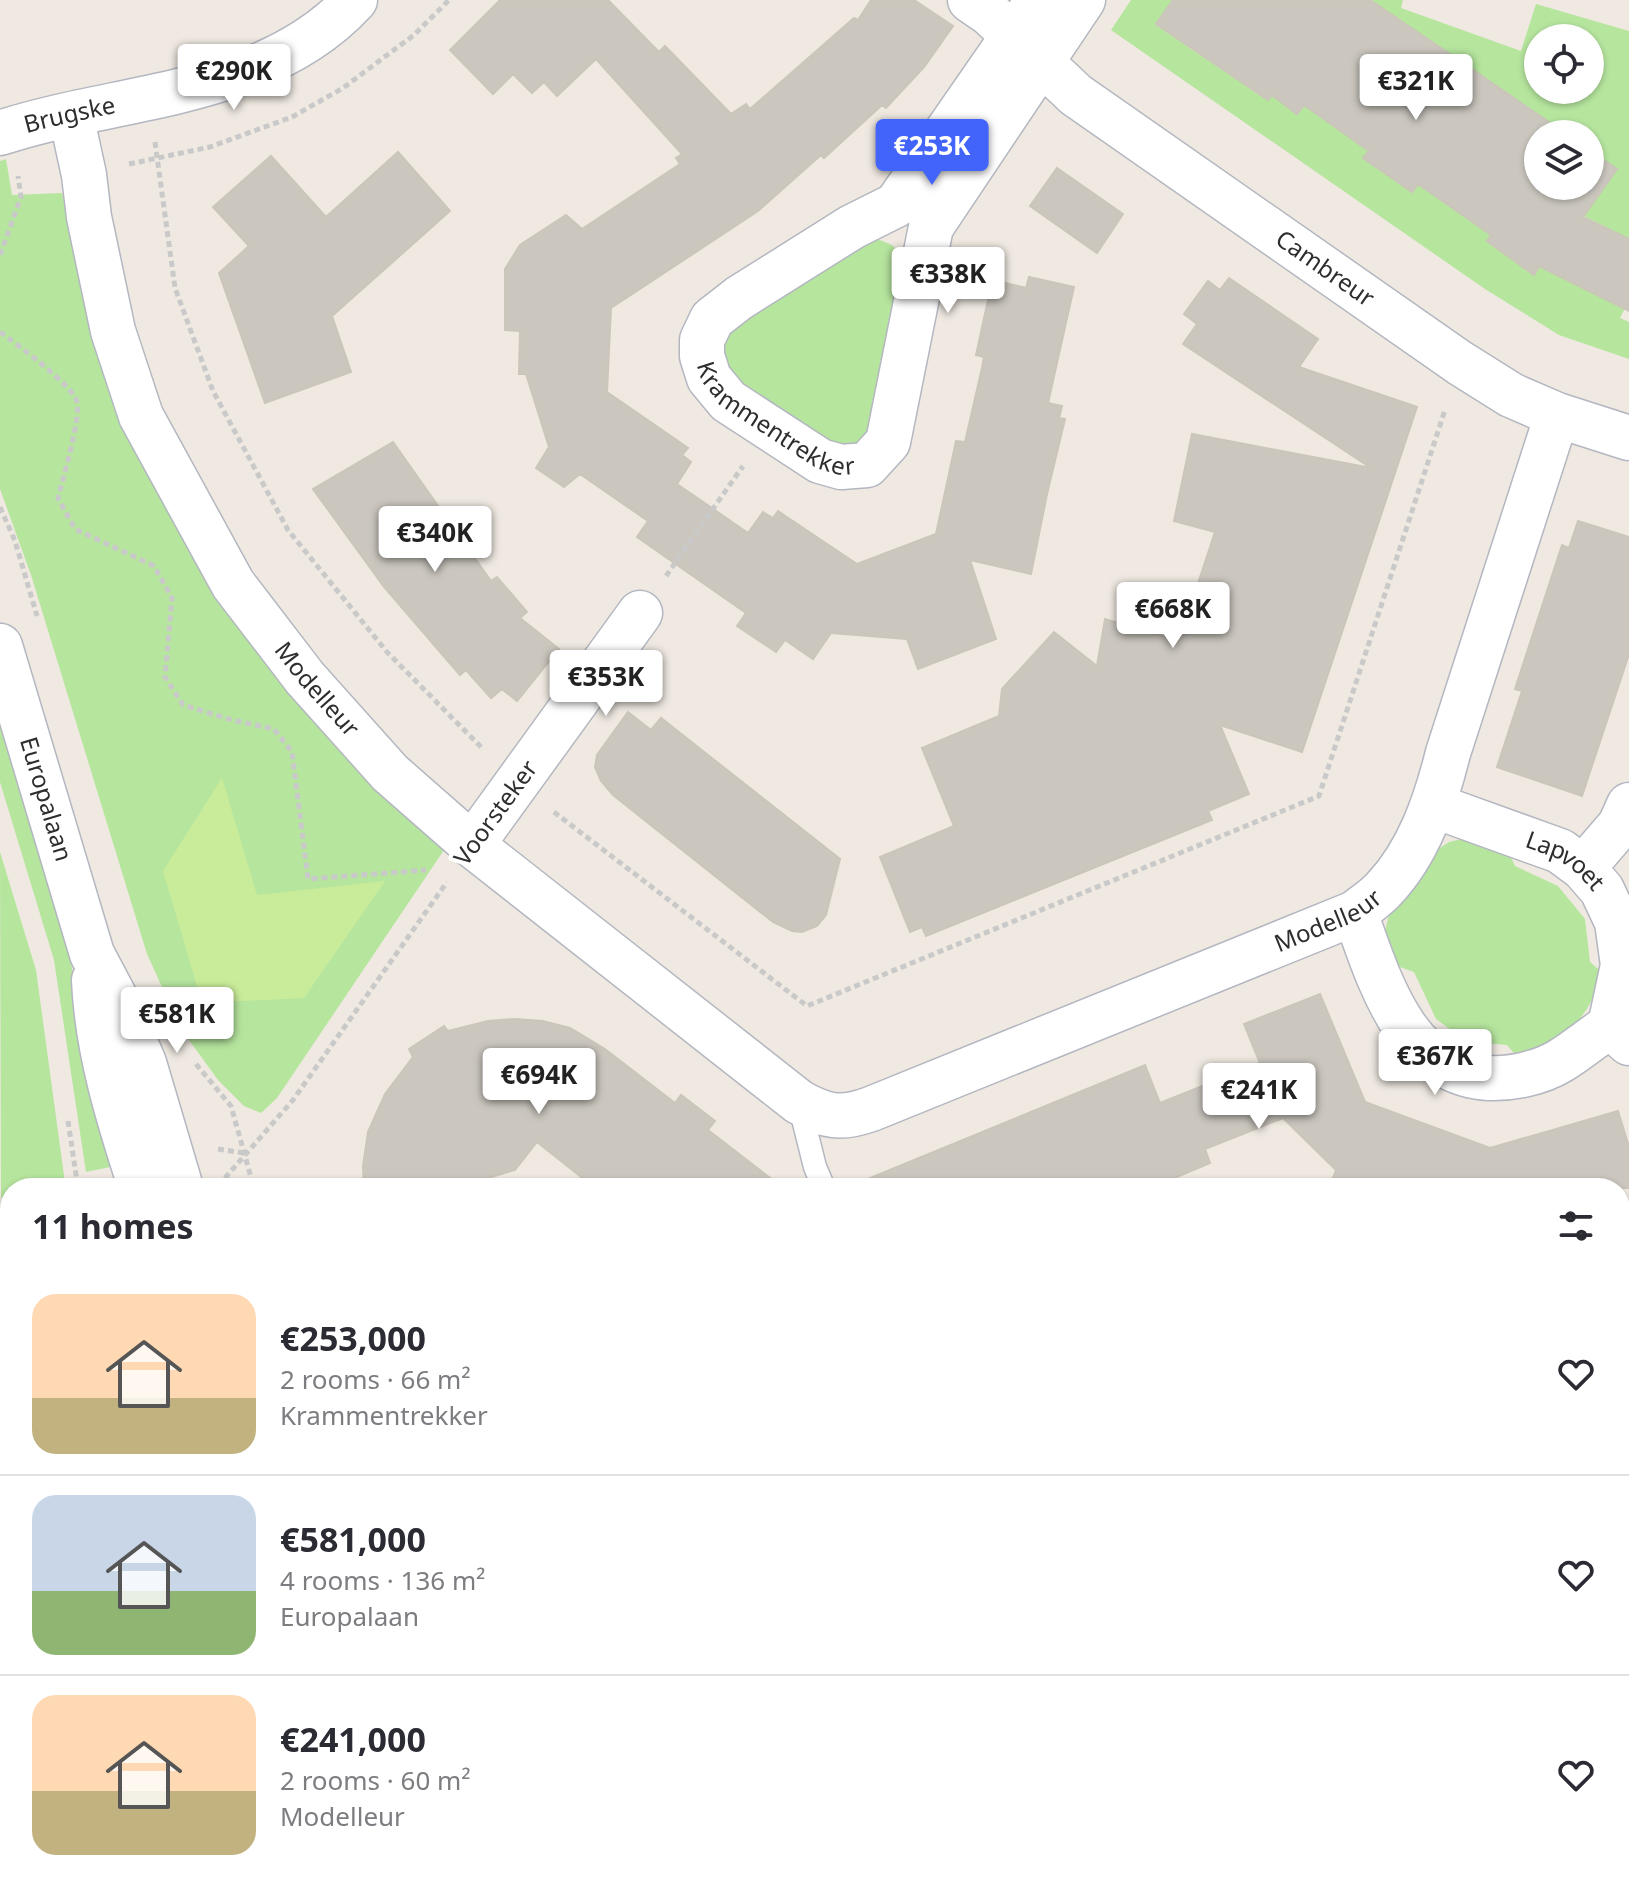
<!DOCTYPE html>
<html lang="en">
<head>
<meta charset="utf-8">
<style>
  body { margin:0; font-family:"Noto Sans",sans-serif; background:#f2f2f3; color:#2b2b33; height:100vh; display:flex; flex-direction:column; font-size:30px; white-space:nowrap }
  * { box-sizing:border-box; margin:0 }
  p { font-size:26px; color:#7c7c81 }
  .icon { flex:none; width:44px; height:44px; fill:none; stroke:currentColor; stroke-width:2; stroke-linecap:round; stroke-linejoin:round }
  .map { position:relative; flex:1; overflow:hidden }
  .drawer { position:absolute; left:0px; top:1178px; width:1630px; height:712px; display:flex; flex-direction:column; background:#fff; border-radius:32px 32px 0 0; box-shadow:0 2px 6px #0004 }
  .drawer>* { flex:none }
  .tools { position:absolute; left:1524px; top:24px; display:grid; gap:16px }
  .tools a { display:grid; place-items:center; width:80px; height:80px; border-radius:50%; background:#fff; box-shadow:0 2px 6px #0004; font-size:40px }
  .price { position:absolute; translate:-50% -68px; padding:0 18px; border-radius:8px; background:#fff; color:#222; font-size:26px; line-height:52px; filter:drop-shadow(0 2px 4px #0008) }
  .price::after { content:''; position:absolute; left:50%; top:48px; width:24px; height:18px; margin-left:-12px; background:inherit; clip-path:polygon(0 0,100% 0,50% 100%) }
  .price.current { background:#4264fb; color:#fff }
  ul { padding:0; list-style:none }
  li { display:flex; align-items:center; gap:24px; height:200px; padding:0 32px }
  li+li { border-top:2px solid #e1e1e2 }
  li span { display:grid; place-items:center; flex:none; width:224px; height:160px; border-radius:24px; color:#555 }
  li>.icon { margin-inline-start:auto }
  span .icon { width:96px; height:96px; fill:#fffc; stroke-width:1 }
  li b { font-size:34px }
  h2 { display:flex; justify-content:space-between; align-items:center; height:96px; padding:0 32px; font-size:34px }
  .map>svg:first-child { display:block }
  .green { fill:#b6e59e; fill-rule:evenodd }
  .pitch { fill:#c9ec9a }
  .building { fill:#cbc7bf; stroke:#cbc5ba; stroke-width:2 }
  .lines { fill:none; stroke-linecap:round; stroke-linejoin:round }
  .lane-casing { stroke:#b4b7c1; stroke-width:25 }
  .street-casing { stroke:#b4b7c1; stroke-width:47 }
  .secondary-casing { stroke:#b4b7c1; stroke-width:47 }
  .path { stroke:#c9c9c9; stroke-width:5; stroke-dasharray:6 4; stroke-linecap:butt }
  .lane { stroke:#fff; stroke-width:22 }
  .street { stroke:#fff; stroke-width:44 }
  .secondary { stroke:#fff; stroke-width:44 }
  .labels { text-anchor:middle; stroke-width:8; stroke-linejoin:round; paint-order:stroke }
  .street-label { font-size:24px; fill:#2e2e2e; stroke:#fff }
</style>
</head>
<body>
<div class="map">
<svg width="1629" height="1890" viewBox="0 0 1629 1890">
  <rect width="100%" height="100%" fill="#efe9e1"/>
  <!-- green -->
  <path class="green" d="M 1131,0 L 1185,0 L 1172,0 L 1156,25 L 1267,100 L 1272,95 L 1295,111 L 1299,102 L 1373,152 L 1364,159 L 1412,192 L 1418,184 L 1491,234 L 1487,242 L 1533,275 L 1539,266 L 1625,308 L 1620,318 L 1629,322 L 1629,359 L 1559,335 L 1485,289 L 1111,30 Z
    M 1372,0 L 1403,0 L 1401,8 L 1521,51 L 1536,4 L 1629,31 L 1629,239 L 1584,216 L 1617,169 L 1590,151 L 1590,134 L 1538,134 L 1345,55 L 1379,6 ZM 1538,38 L 1590,38 L 1590,90 L 1538,90 Z
    M 6,159 L 12,195 L 62,193 L 91,322 L 117,405 L 446,847 L 277,1098 L 261,1113 L 244,1106 L 218,1080 L 181,1029 L 147,954 L 31,575 L 0,489 L 0,161 Z
    M 875,238 L 892,245 L 909,264 L 866,442 L 837,449 L 722,371 L 725,329 Z
    M 0,727 L 46,870 L 70,957 L 91,1073 L 115,1166 L 86,1172 L 54,960 L 0,782 Z
    M 1462,839 L 1474,840 L 1508,851 L 1515,866 L 1558,886 L 1585,919 L 1590,962 L 1604,974 C 1584,1024 1567,1037 1520,1060 L 1507,1045 L 1466,1041 L 1436,1019 L 1414,972 L 1394,965 L 1384,936 L 1390,910 L 1434,852 L 1449,842 Z
    M 0,852 L 36,970 L 65,1183 L 42,1188 L 10,1188 L 10,1196 L 1,1198 Z
    M 0,1251 L 10,1256 L 10,1357 L 0,1360 Z
    M 1620,1589 L 1629,1616 L 1629,1683 L 1620,1683 Z
    M 1620,1758 L 1629,1758 L 1629,1816 L 1620,1816 Z
    M 0,1848 L 13,1890 L 0,1890 Z
    M 283,1880 L 334,1880 L 337,1890 L 286,1890 Z
    M 572,1880 L 788,1880 L 788,1889 L 606,1883 L 597,1890 L 564,1890 L 561,1884 Z
    M 1069,1885 L 1155,1889 L 1069,1890 Z"/>
  <!-- pitch -->
  <path class="pitch" d="M 222,778 L 257,895 L 385,881 L 304,998 L 202,1003 L 163,871 Z"/>
  <!-- building -->
  <path class="building" d="M 500,0 L 608,0 L 659,52 L 665,46 L 731,114 L 746,104 L 750,109 L 854,18 L 858,20 L 871,0 L 914,0 L 953,26 L 924,67 L 886,108 L 882,105 L 824,158 L 821,155 L 758,211 L 611,308 L 607,392 L 688,448 L 682,455 L 691,462 L 677,484 L 748,533 L 763,512 L 773,518 L 778,511 L 857,564 L 936,534 L 956,441 L 965,442 L 982,368 L 984,357 L 976,355 L 990,291 L 998,293 L 1001,282 L 1026,288 L 1029,277 L 1074,287 L 1048,403 L 1062,406 L 1059,418 L 1065,419 L 1047,494 L 1031,574 L 970,560 L 996,639 L 918,669 L 907,639 L 831,633 L 813,659 L 785,640 L 776,652 L 737,626 L 746,613 L 637,537 L 648,521 L 580,474 L 564,487 L 536,468 L 549,447 L 526,374 L 519,374 L 520,331 L 505,330 L 505,269 L 520,245 L 566,215 L 582,229 L 680,164 L 676,158 L 682,154 L 596,59 L 557,96 L 544,82 L 532,93 L 513,74 L 493,94 L 450,50 Z
    M 1173,0 L 1370,0 L 1466,65 L 1566,134 L 1538,134 L 1538,186 L 1590,186 L 1590,151 L 1617,169 L 1583,217 L 1629,239 L 1629,311 L 1539,266 L 1534,275 L 1487,241 L 1491,235 L 1454,209 L 1418,184 L 1412,192 L 1363,158 L 1369,151 L 1304,105 L 1297,114 L 1272,95 L 1268,100 L 1156,24 Z
    M 398,152 L 450,211 L 332,316 L 351,372 L 265,403 L 219,273 L 249,246 L 213,207 L 271,156 L 326,217 Z
    M 1057,168 L 1123,214 L 1097,253 L 1030,206 Z
    M 1229,278 L 1318,339 L 1299,367 L 1417,407 L 1302,752 L 1220,725 L 1249,794 L 1208,811 L 1212,820 L 926,936 L 922,927 L 910,932 L 880,857 L 954,826 L 922,748 L 999,716 L 1002,689 L 1054,632 L 1097,666 L 1105,619 L 1179,641 L 1215,532 L 1174,521 L 1192,434 L 1371,468 L 1183,344 L 1197,324 L 1184,314 L 1208,281 L 1220,290 Z
    M 393,442 L 491,581 L 497,577 L 527,612 L 520,618 L 559,649 L 517,701 L 502,689 L 491,698 L 466,670 L 460,675 L 384,587 L 313,489 Z
    M 1578,521 L 1629,537 L 1629,654 L 1582,796 L 1497,767 L 1522,691 L 1515,689 L 1530,643 L 1562,545 L 1569,548 Z
    M 628,712 L 651,730 L 661,718 L 840,859 L 826,915 L 817,926 L 802,932 L 792,931 L 773,922 L 613,795 L 601,781 L 595,767 L 597,755 Z
    M 1320,994 L 1365,1102 L 1490,1148 L 1618,1111 L 1629,1147 L 1629,1188 L 1329,1188 L 1336,1170 L 1283,1118 L 1205,1149 L 1210,1163 L 1151,1188 L 846,1188 L 1145,1065 L 1160,1103 L 1260,1063 L 1244,1024 Z
    M 515,1019 L 543,1021 L 570,1028 L 605,1049 L 675,1103 L 681,1095 L 715,1121 L 708,1130 L 783,1188 L 595,1188 L 537,1142 L 515,1170 L 481,1180 L 483,1188 L 364,1188 L 363,1166 L 368,1132 L 385,1094 L 413,1057 L 409,1049 L 444,1026 L 448,1031 L 488,1021 Z"/>
  <g class="lines">
    <!-- lane casing -->
    <g class="lane-casing">
      <path id="lane" d="M 799,1103 L 815,1167 L 824,1188
        M 0,1386 L 10,1382
        M 0,1560 L 10,1593
        M 100,1880 L 104,1890
        M 189,1880 L 193,1890"/>
    </g>
    <!-- street casing -->
    <g class="street-casing">
      <g id="street">
        <path id="s1" d="M 970,0 L 989,13 L 1076,95 L 1460,363 L 1511,395 L 1557,415 L 1629,438"/>
        <path id="s2" d="M 1038,0 L 896,205 L 852,227 L 739,298 L 712,319 L 702,340 L 702,356 L 709,378 L 728,401 L 820,461 L 841,467 L 867,465 L 888,442 L 931,227 L 1083,0"/>
        <path id="s3" d="M 71,115 L 84,175 L 89,217 L 113,331 L 141,416 L 233,584 L 305,678 L 390,773 L 472,845 L 799,1102 C 826,1117 841,1120 871,1109 L 1355,913 C 1365,905 1376,898 1384,889 C 1419,852 1436,801 1448,753 L 1557,415"/>
        <path id="s4" d="M 0,133 C 117,94 266,98 355,0"/>
        <path id="s5" d="M 1435,806 L 1560,851 L 1583,868 L 1602,890 L 1617,922 L 1623,965 L 1610,1026 L 1629,1043"/>
        <path d="M 472,845 L 640,613"/>
        <path d="M 1583,868 L 1620,825 L 1629,805"/>
        <path d="M 1355,913 C 1379,979 1405,1073 1489,1078 C 1512,1079 1540,1073 1560,1061 C 1577,1051 1593,1037 1610,1026"/>
      </g>
    </g>
    <!-- secondary casing -->
    <g class="secondary-casing">
      <g id="secondary">
        <path id="s6" d="M 0,646 L 92,954 L 119,1005 L 144,1063 L 181,1188"/>
        <path d="M 94,980 C 97,1051 119,1121 141,1188"/>
        <path d="M 1620,1870 L 1629,1871"/>
        <path d="M 348,1880 L 351,1890"/>
        <path d="M 401,1881 L 437,1886 L 478,1880"/>
      </g>
    </g>
    <!-- path -->
    <path class="path" d="M 155,142 L 175,288 L 213,391 L 288,530 L 387,652 L 484,750
      M 129,164 L 210,147 L 292,117 L 343,88 L 414,35 L 449,0
      M 0,255 L 21,197 L 18,176
      M 0,332 C 16,344 73,385 77,402 C 81,418 63,478 58,498 L 75,529 L 154,566 L 172,598 L 165,677 L 183,705 L 232,720 L 274,729 L 292,752 L 308,879 L 426,870
      M 0,507 L 15,541 L 37,616
      M 666,576 L 743,466
      M 554,812 L 807,1006 L 1319,796 L 1445,410
      M 196,1064 L 231,1106 L 254,1188
      M 68,1121 L 78,1188
      M 218,1149 L 244,1153
      M 225,1178 L 293,1100 L 447,882
      M 0,1222 L 10,1224
      M 0,1717 L 10,1750
      M 49,1880 L 52,1890
      M 144,1880 L 148,1890
      M 235,1880 L 238,1890
      M 266,1890 L 273,1888 L 271,1880"/>
    <!-- lane -->
    <use href="#lane" class="lane"/>
    <!-- street -->
    <use href="#street" class="street"/>
    <!-- secondary -->
    <use href="#secondary" class="secondary"/>
  </g>
  <g class="labels">
    <!-- street labels -->
    <g class="street-label">
      <text dy="8" stroke="none"><textPath href="#s4" startOffset="72">Brugske</textPath></text>
      <text dy="8" stroke="none"><textPath href="#s1" startOffset="446">Cambreur</textPath></text>
      <text dy="8" stroke="none"><textPath href="#s2" startOffset="608">Krammentrekker</textPath></text>
      <text dy="8" stroke="none"><textPath href="#s3" startOffset="636">Modelleur</textPath></text>
      <text dy="8" stroke="none"><textPath href="#s6" startOffset="160">Europalaan</textPath></text>
      <text transform="translate(496 813) rotate(-54)" y="8">Voorsteker</text>
      <text dy="8" stroke="none"><textPath href="#s5" startOffset="142">Lapvoet</textPath></text>
      <text dy="8" stroke="none"><textPath href="#s3" startOffset="1842">Modelleur</textPath></text>
    </g>
  </g>
</svg>
<div class="tools">
<a><svg class="icon" aria-label="locate" viewBox="0 0 24 24"><circle cx="12" cy="12" r="6"/><path d="M12 2v4M12 18v4M2 12h4M18 12h4"/></svg></a>
<a><svg class="icon" aria-label="layers" viewBox="0 0 24 24"><path d="M12 4l9 5-9 5-9-5zM3 14l9 5 9-5"/></svg></a>
</div>
<b class="price" style="left:234px;top:112px">€290K</b>
<b class="price" style="left:1416px;top:122px">€321K</b>
<b class="price current" style="left:932px;top:187px">€253K</b>
<b class="price" style="left:948px;top:315px">€338K</b>
<b class="price" style="left:435px;top:574px">€340K</b>
<b class="price" style="left:1173px;top:650px">€668K</b>
<b class="price" style="left:606px;top:718px">€353K</b>
<b class="price" style="left:177px;top:1055px">€581K</b>
<b class="price" style="left:1435px;top:1097px">€367K</b>
<b class="price" style="left:539px;top:1116px">€694K</b>
<b class="price" style="left:1259px;top:1131px">€241K</b>
<section class="drawer">
<h2>11 homes<svg class="icon" aria-label="filters" viewBox="0 0 24 24"><path d="M4 7h16M4 17h16"/><circle cx="9" cy="7" r="2"/><circle cx="15" cy="17" r="2"/></svg></h2>
<ul>
<li><span style="background:linear-gradient(#ffd9b3 65%,#c2b280 0)"><svg class="icon" aria-label="home" viewBox="0 0 24 24"><path d="M3 11l9-7 9 7M6 9v11h12V9"/></svg></span><div><b>€253,000</b><p>2 rooms · 66 m²</p><p>Krammentrekker</p></div><svg class="icon" aria-label="heart" viewBox="0 0 24 24"><path d="M12 20l-8-8c-3-5 5-10 8-4 3-6 11-1 8 4z"/></svg></li>
<li><span style="background:linear-gradient(#c9d6e8 60%,#8fb573 0)"><svg class="icon" aria-label="home" viewBox="0 0 24 24"><path d="M3 11l9-7 9 7M6 9v11h12V9"/></svg></span><div><b>€581,000</b><p>4 rooms · 136 m²</p><p>Europalaan</p></div><svg class="icon" aria-label="heart" viewBox="0 0 24 24"><path d="M12 20l-8-8c-3-5 5-10 8-4 3-6 11-1 8 4z"/></svg></li>
<li><span style="background:linear-gradient(#ffd9b3 60%,#c2b280 0)"><svg class="icon" aria-label="home" viewBox="0 0 24 24"><path d="M3 11l9-7 9 7M6 9v11h12V9"/></svg></span><div><b>€241,000</b><p>2 rooms · 60 m²</p><p>Modelleur</p></div><svg class="icon" aria-label="heart" viewBox="0 0 24 24"><path d="M12 20l-8-8c-3-5 5-10 8-4 3-6 11-1 8 4z"/></svg></li>
</ul>
</section>
</div>
</body>
</html>
